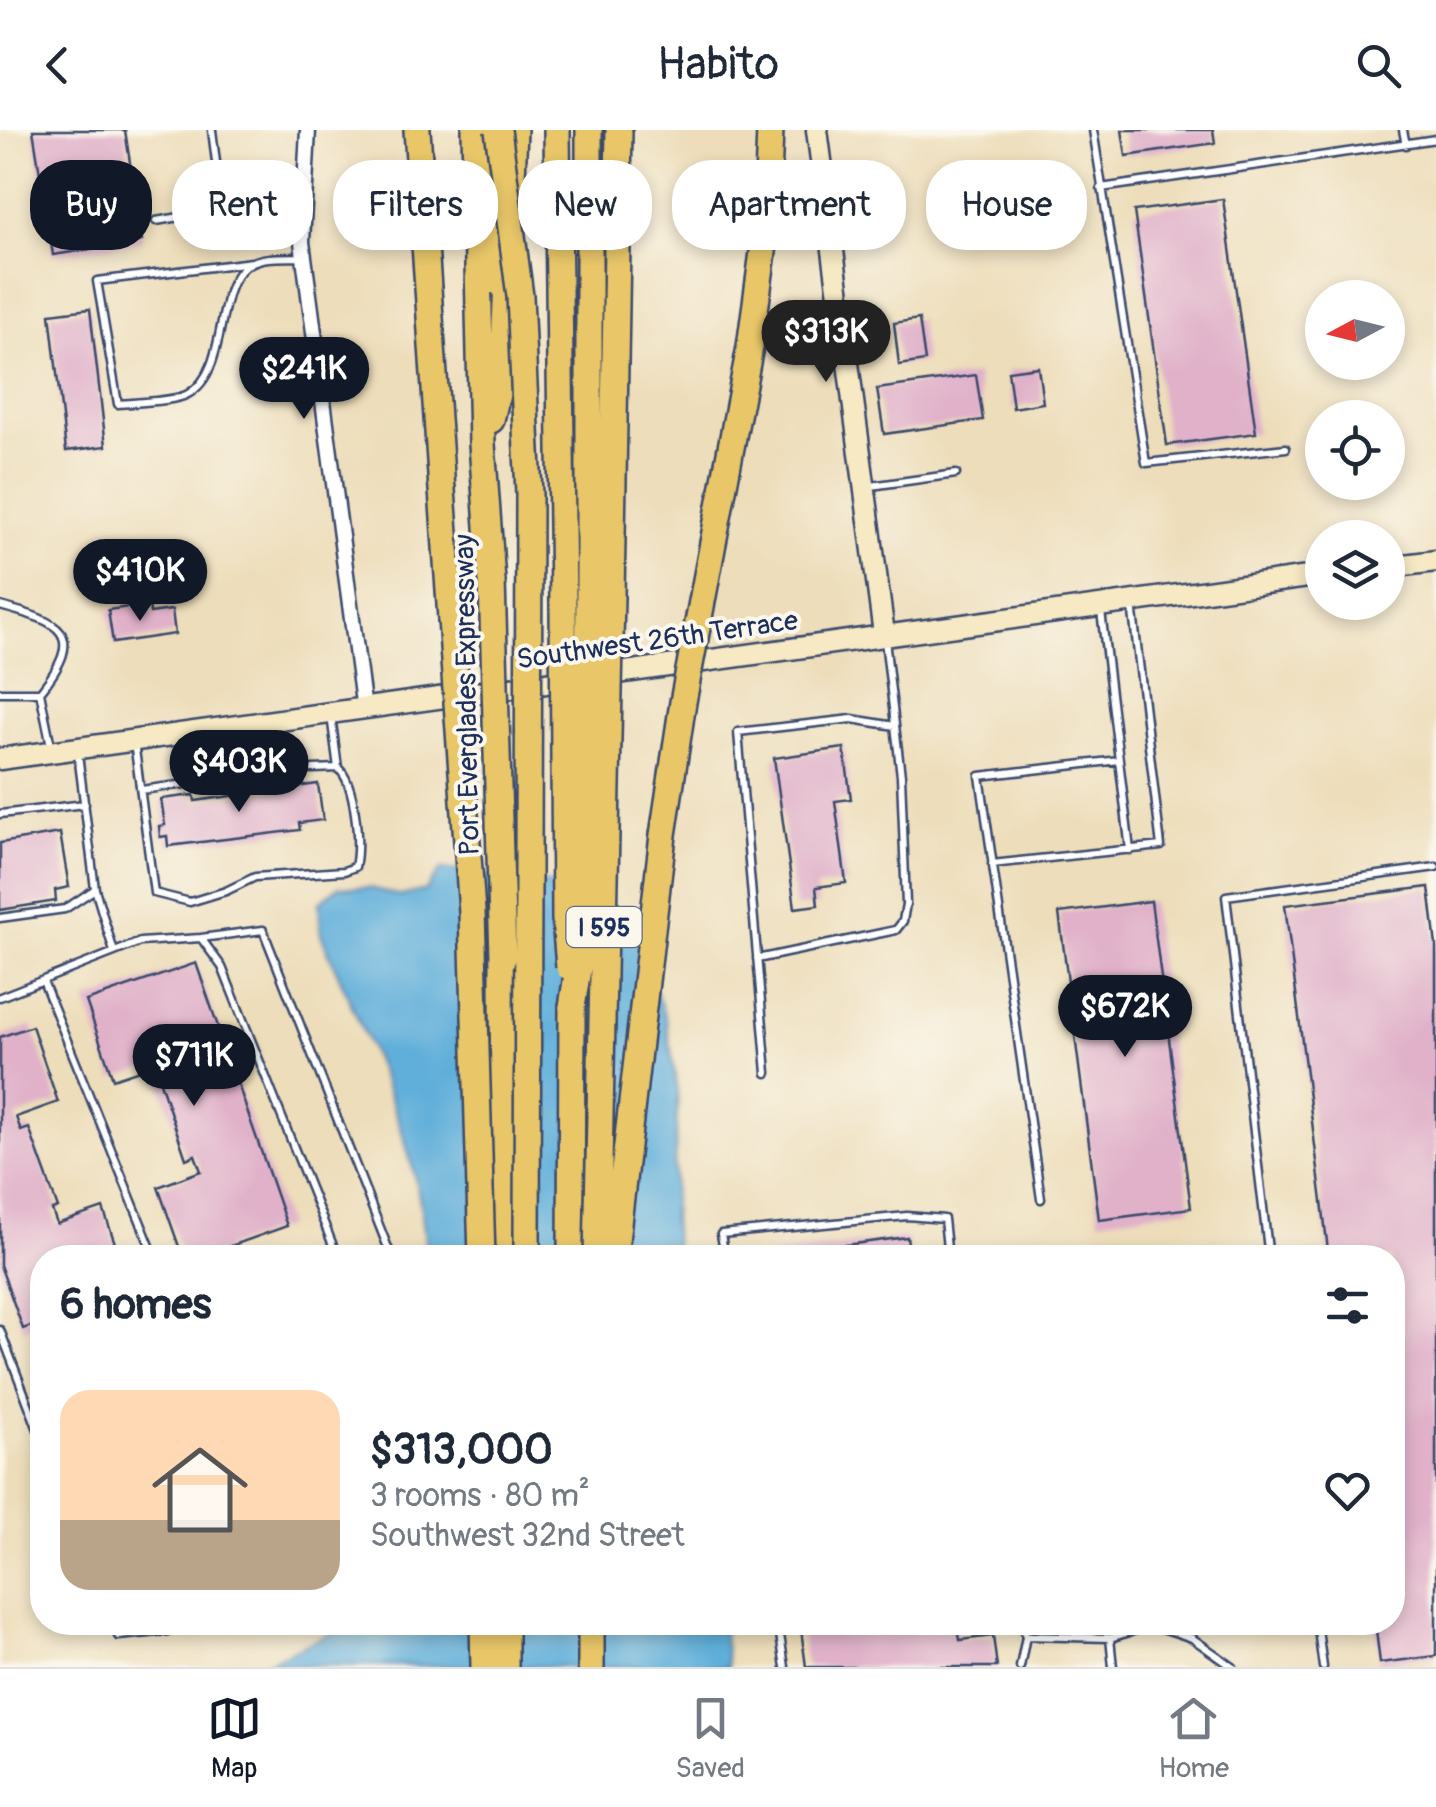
<!DOCTYPE html>
<html lang="en">
<head>
<meta charset="utf-8">
<style>
  body { margin:0; font-family:Pangolin,sans-serif; background:#f6f6f7; color:#1f2937; height:100vh; display:flex; flex-direction:column; font-size:38px; white-space:nowrap }
  * { box-sizing:border-box; margin:0 }
  p { font-size:32px; color:#747a83 }
  .icon { flex:none; width:55px; height:55px; fill:none; stroke:currentColor; stroke-width:2; stroke-linecap:round; stroke-linejoin:round }
  .map { position:relative; flex:1; overflow:hidden }
  .panel { position:absolute; left:30px; top:1115px; width:1375px; height:390px; display:flex; flex-direction:column; background:#fff; border-radius:40px; box-shadow:0 5px 15px #0003 }
  .panel>* { flex:none }
  .banner { position:absolute; left:30px; top:30px; width:1378px; height:90px; display:flex; gap:20px }
  .needle { width:65px; rotate:263deg }
  .tools { position:absolute; left:1305px; top:150px; display:grid; gap:20px }
  .tools a { display:grid; place-items:center; width:100px; height:100px; border-radius:50%; background:#fff; box-shadow:0 5px 15px #0003; font-size:50px }
  .price { position:absolute; translate:-50% -85px; padding:0 22px; border-radius:35px; background:#111827; color:#fff; font-size:32px; line-height:65px; filter:drop-shadow(0 2px 5px #0008) }
  .price::after { content:''; position:absolute; left:50%; top:60px; width:30px; height:22px; margin-left:-15px; background:inherit; clip-path:polygon(0 0,100% 0,50% 100%) }
  .price.selected { background:#222; color:#fff }
  ul { padding:0; list-style:none }
  li { display:flex; align-items:center; gap:30px; height:250px; padding:0 30px }
  li span { display:grid; place-items:center; flex:none; width:280px; height:200px; border-radius:30px; color:#555 }
  li>.icon { margin-inline-start:auto }
  span .icon { width:120px; height:120px; fill:#fffc; stroke-width:1 }
  li b { font-size:42px }
  h2 { display:flex; justify-content:space-between; align-items:center; height:120px; padding:0 30px; font-size:42px }
  .tag { padding:0 35px; border-radius:40px; background:#fff; box-shadow:0 5px 15px #0003; font-size:35px; line-height:90px }
  .tag.selected { background:#111827; color:#fff }
  header { display:flex; justify-content:space-between; align-items:center; height:130px; padding:0 30px; background:#fff; font-size:45px; font-weight:600 }
  .tabs { display:flex; justify-content:space-around; align-items:center; height:140px; border-top:2px solid #e0e1e3; background:#fff; font-size:28px; color:#747a83 }
  .tabs a { display:grid; justify-items:center; gap:5px }
  .tabs .selected { color:#111827 }
  .map>svg:first-child { display:block }
  .water { fill:#60afda; stroke:#3e6f9c; stroke-width:2.5 }
  .building { fill:#e0b1c9 }
  .lines { fill:none; stroke-linecap:round; stroke-linejoin:round }
  .lane-casing { stroke:#3a496c; stroke-width:11 }
  .street-casing { stroke:#3a496c; stroke-width:19 }
  .secondary-casing { stroke:#3a496c; stroke-width:25 }
  .highway-casing { stroke:#3a496c; stroke-width:30 }
  .lane { stroke:#fff; stroke-width:6 }
  .street { stroke:#fff; stroke-width:14 }
  .secondary { stroke:#f6e9c3; stroke-width:20 }
  .highway { stroke:#e9c769; stroke-width:25 }
  .highway-bridge-casing { stroke:#3a496c; stroke-width:30; stroke-linecap:butt }
  .highway-bridge { stroke:#e9c769; stroke-width:25 }
  .labels { text-anchor:middle; stroke-width:8; stroke-linejoin:round; paint-order:stroke }
  .shield { fill:#fbf7ec; stroke:#5e6b89; stroke-width:2.5 }
  .shield-label { font-size:25px; font-weight:bold; fill:#1b2f5e }
  .street-label { font-size:28px; fill:#1b2f5e; stroke:#fbf7ec }
</style>
</head>
<body>
<header><svg class="icon" aria-label="back" viewBox="0 0 24 24"><path d="M15 5l-7 7 7 7"/></svg>Habito<svg class="icon" aria-label="search" viewBox="0 0 24 24"><circle cx="10" cy="10" r="6"/><path d="M15 15l6 6"/></svg></header>
<div class="map">
<svg width="1436" height="1537" viewBox="0 0 1436 1537">
  <rect width="100%" height="100%" fill="#fbf7ec"/>
  <filter id="ink" filterUnits="userSpaceOnUse"><feTurbulence type="fractalNoise" baseFrequency=".01" numOctaves="2"/><feDisplacementMap in="SourceGraphic" scale="20" xChannelSelector="R" yChannelSelector="G"/><feConvolveMatrix kernelMatrix="1 2 1 2 8 2 1 2 1" color-interpolation-filters="sRGB"/></filter>
  <filter id="wash" filterUnits="userSpaceOnUse"><feTurbulence type="fractalNoise" baseFrequency=".0048" numOctaves="4" result="noise"/><feDisplacementMap in="SourceGraphic" scale="40" xChannelSelector="R" yChannelSelector="G"/><feGaussianBlur stdDeviation="2.25" result="paint"/><feColorMatrix in="noise" values="0 0 0 0 0 0 0 0 0 0 0 0 0 0 0 0 0 1.4 0 .05"/><feComposite in="paint" operator="in"/></filter>
  <g filter="url(#wash)">
    <rect width="100%" height="100%" fill="#edddba"/>
    <!-- water -->
    <path class="water" d="M 441,739 L 575,757 L 636,806 L 666,890 L 678,964 L 672,1090 L 676,1127 L 426,1127 C 422,1014 364,908 321,804 L 319,773 L 338,757 L 371,758 L 401,766 L 426,760 Z
      M 722,1492 L 728,1537 L 262,1535 L 353,1493 Z"/>
    <g id="blocks">
      <!-- building -->
      <path class="building" d="M 33,0 L 125,0 L 142,111 L 53,125 Z
        M 1122,0 L 1213,0 L 1215,13 L 1126,26 Z
        M 1223,69 L 1256,303 L 1167,315 L 1134,81 Z
        M 90,179 L 106,316 L 66,321 L 50,184 Z
        M 919,189 L 925,231 L 899,235 L 894,193 Z
        M 1038,237 L 1043,273 L 1013,278 L 1008,241 Z
        M 976,245 L 983,290 L 884,304 L 877,259 Z
        M 114,422 L 121,461 L 98,464 L 92,426 Z
        M 149,474 L 150,483 L 172,480 L 175,504 L 113,513 L 108,480 Z
        M 844,618 L 851,669 L 835,671 L 846,753 L 816,757 L 818,775 L 795,778 L 774,628 Z
        M 318,654 L 323,690 L 299,693 L 300,700 L 168,716 L 167,706 L 160,707 L 159,696 L 165,695 L 161,669 L 194,665 L 195,671 Z
        M 60,703 L 69,757 L 55,760 L 56,771 L 0,780 L 0,713 Z
        M 1429,757 L 1436,816 L 1436,1526 L 1380,1533 L 1375,1492 L 1392,1492 L 1392,1128 L 1329,1128 L 1285,775 Z
        M 1151,771 L 1191,1078 L 1099,1090 L 1059,783 Z
        M 196,833 L 287,1096 L 225,1118 L 227,1124 L 217,1128 L 183,1128 L 158,1057 L 201,1041 L 195,1025 L 186,1029 L 159,949 L 165,947 L 160,933 L 113,949 L 86,871 Z
        M 32,896 L 58,972 L 16,987 L 21,1001 L 29,998 L 58,1078 L 52,1080 L 57,1094 L 103,1078 L 120,1128 L 42,1128 L 42,1192 L 23,1199 L 0,1135 L 0,907 Z
        M 907,1107 L 910,1128 L 770,1128 L 770,1125 Z
        M 800,1492 L 957,1492 L 960,1510 L 993,1506 L 997,1537 L 806,1537 Z"/>
    </g>
  </g>
  <g filter="url(#ink)">
    <use href="#blocks" fill-opacity="0" stroke="#3a496c" stroke-width="2.5"/>
    <g class="lines">
      <!-- lane casing -->
      <g class="lane-casing">
        <path id="lane" d="M 212,0 L 222,80
          M 1093,0 L 1146,333 L 1286,318
          M 1403,0 L 1406,15
          M 1101,58 L 1436,9
          M 156,91 L 271,72 L 302,71
          M 252,132 L 97,151 L 118,274 C 135,272 174,272 188,264 C 231,240 212,154 249,134 C 264,125 286,128 303,127
          M 871,356 L 956,344
          M 0,476 C 60,492 88,502 40,562
          M 0,562 L 40,562 L 51,616
          M 331,585 L 338,638
          M 134,612 L 154,763 L 190,772 L 226,761 L 255,747 L 344,741 L 355,737 C 360,714 356,653 338,638 L 289,640 L 141,660
          M 1119,630 L 1130,720
          M 0,684 L 85,674
          M 992,734 L 1161,716 L 1132,474
          M 95,759 L 114,822
          M 0,788 L 65,779 L 95,759 L 78,624
          M 201,808 L 263,800 L 392,1128
          M 757,829 L 896,800 L 903,791 L 906,774 L 901,646 L 885,510
          M 43,851 L 155,1128
          M 0,867 L 140,812 L 201,808 L 222,837 L 338,1128
          M 767,943 L 738,602 L 852,589 L 895,596
          M 1041,1069 L 980,646 L 1119,630 L 1101,481
          M 725,1128 L 721,1104 L 907,1086 L 944,1089 L 948,1128
          M 1269,1128 L 1226,766 L 1436,737
          M 0,1200 L 42,1310
          M 113,1492 L 118,1506 L 170,1501 L 191,1492
          M 778,1492 L 785,1537
          M 1020,1492 L 1026,1506 L 1020,1537
          M 1317,1492 L 1323,1537
          M 1026,1506 L 1110,1508
          M 1113,1537 L 1110,1508 L 1153,1495 L 1192,1508 L 1233,1537"/>
      </g>
      <!-- street casing -->
      <g class="street-casing">
        <path id="street" d="M 308,0 L 302,112 L 364,580"/>
      </g>
      <!-- secondary casing -->
      <g class="secondary-casing">
        <path id="secondary" d="M 817,0 L 884,504
          M 1388,437 L 1436,431
          M 0,629 L 1322,445"/>
      </g>
      <!-- highway casing -->
      <g class="highway-casing">
        <path id="highway" d="M 417,0 L 451,489
          M 475,0 L 482,314 L 492,451
          M 557,0 L 563,474
          M 589,0 L 589,471
          M 512,50 L 514,0
          M 494,151 L 497,46
          M 491,290 L 503,238 L 508,130
          M 611,466 L 619,0
          M 503,828 L 504,1128
          M 571,1128 L 572,877
          M 483,1492 L 484,1537
          M 505,1537 L 505,1492
          M 591,1537 L 591,1492"/>
      </g>
      <!-- lane -->
      <use href="#lane" class="lane"/>
      <!-- street -->
      <use href="#street" class="street"/>
      <!-- secondary -->
      <use href="#secondary" class="secondary"/>
      <!-- highway -->
      <use href="#highway" class="highway"/>
      <!-- highway-bridge casing -->
      <g class="highway-bridge-casing">
        <path id="highway-bridge" d="M 498,0 L 520,166 L 529,364 L 527,1128
          M 492,451 L 503,828
          M 563,474 L 565,789 L 569,837
          M 451,489 L 472,782 L 482,1128
          M 572,877 L 586,787 L 589,471
          M 597,1128 L 611,466
          M 614,1128 L 663,705 L 683,572 L 750,217 L 766,100 L 770,0"/>
      </g>
      <!-- highway-bridge -->
      <use href="#highway-bridge" class="highway-bridge"/>
    </g>
  </g>
  <g class="labels">
    <!-- shield labels -->
    <rect class="shield" x="566.5" y="777" width="75" height="40" rx="8"/>
    <g class="shield-label">
      <text x="604" y="806">I 595</text>
    </g>
    <!-- street labels -->
    <g class="street-label">
      <text transform="translate(657 509) rotate(-8)" y="10">Southwest 26th Terrace</text>
      <text transform="translate(466 565) rotate(-91)" y="10">Port Everglades Expressway</text>
    </g>
  </g>
</svg>
<div class="tools">
<a><svg class="needle" viewBox="-14 -14 28 28"><path d="M0-13l5 13h-10z" fill="#e53935"/><path d="M0 13l5-13h-10z" fill="#747a83"/></svg></a>
<a><svg class="icon" aria-label="locate" viewBox="0 0 24 24"><circle cx="12" cy="12" r="6"/><path d="M12 2v4M12 18v4M2 12h4M18 12h4"/></svg></a>
<a><svg class="icon" aria-label="layers" viewBox="0 0 24 24"><path d="M12 4l9 5-9 5-9-5zM3 14l9 5 9-5"/></svg></a>
</div>
<b class="price selected" style="left:826px;top:255px">$313K</b>
<b class="price" style="left:304px;top:292px">$241K</b>
<b class="price" style="left:140px;top:494px">$410K</b>
<b class="price" style="left:239px;top:685px">$403K</b>
<b class="price" style="left:1125px;top:930px">$672K</b>
<b class="price" style="left:194px;top:979px">$711K</b>
<div class="banner">
<a class="tag selected">Buy</a>
<a class="tag">Rent</a>
<a class="tag">Filters</a>
<a class="tag">New</a>
<a class="tag">Apartment</a>
<a class="tag">House</a>
</div>
<section class="panel">
<h2>6 homes<svg class="icon" aria-label="filters" viewBox="0 0 24 24"><path d="M4 7h16M4 17h16"/><circle cx="9" cy="7" r="2"/><circle cx="15" cy="17" r="2"/></svg></h2>
<ul>
<li><span style="background:linear-gradient(#ffd9b3 65%,#b9a48a 0)"><svg class="icon" aria-label="home" viewBox="0 0 24 24"><path d="M3 11l9-7 9 7M6 9v11h12V9"/></svg></span><div><b>$313,000</b><p>3 rooms · 80 m²</p><p>Southwest 32nd Street</p></div><svg class="icon" aria-label="heart" viewBox="0 0 24 24"><path d="M12 20l-8-8c-3-5 5-10 8-4 3-6 11-1 8 4z"/></svg></li>
</ul>
</section>
</div>
<nav class="tabs">
<a class="selected"><svg class="icon" aria-label="map" viewBox="0 0 24 24"><path d="M3 6l6-2 6 2 6-2v14l-6 2-6-2-6 2zM9 4v14M15 6v14"/></svg>Map</a>
<a><svg class="icon" aria-label="saved" viewBox="0 0 24 24"><path d="M7 4h10v16l-5-4-5 4z"/></svg>Saved</a>
<a><svg class="icon" aria-label="home" viewBox="0 0 24 24"><path d="M3 11l9-7 9 7M6 9v11h12V9"/></svg>Home</a>
</nav>
</body>
</html>
